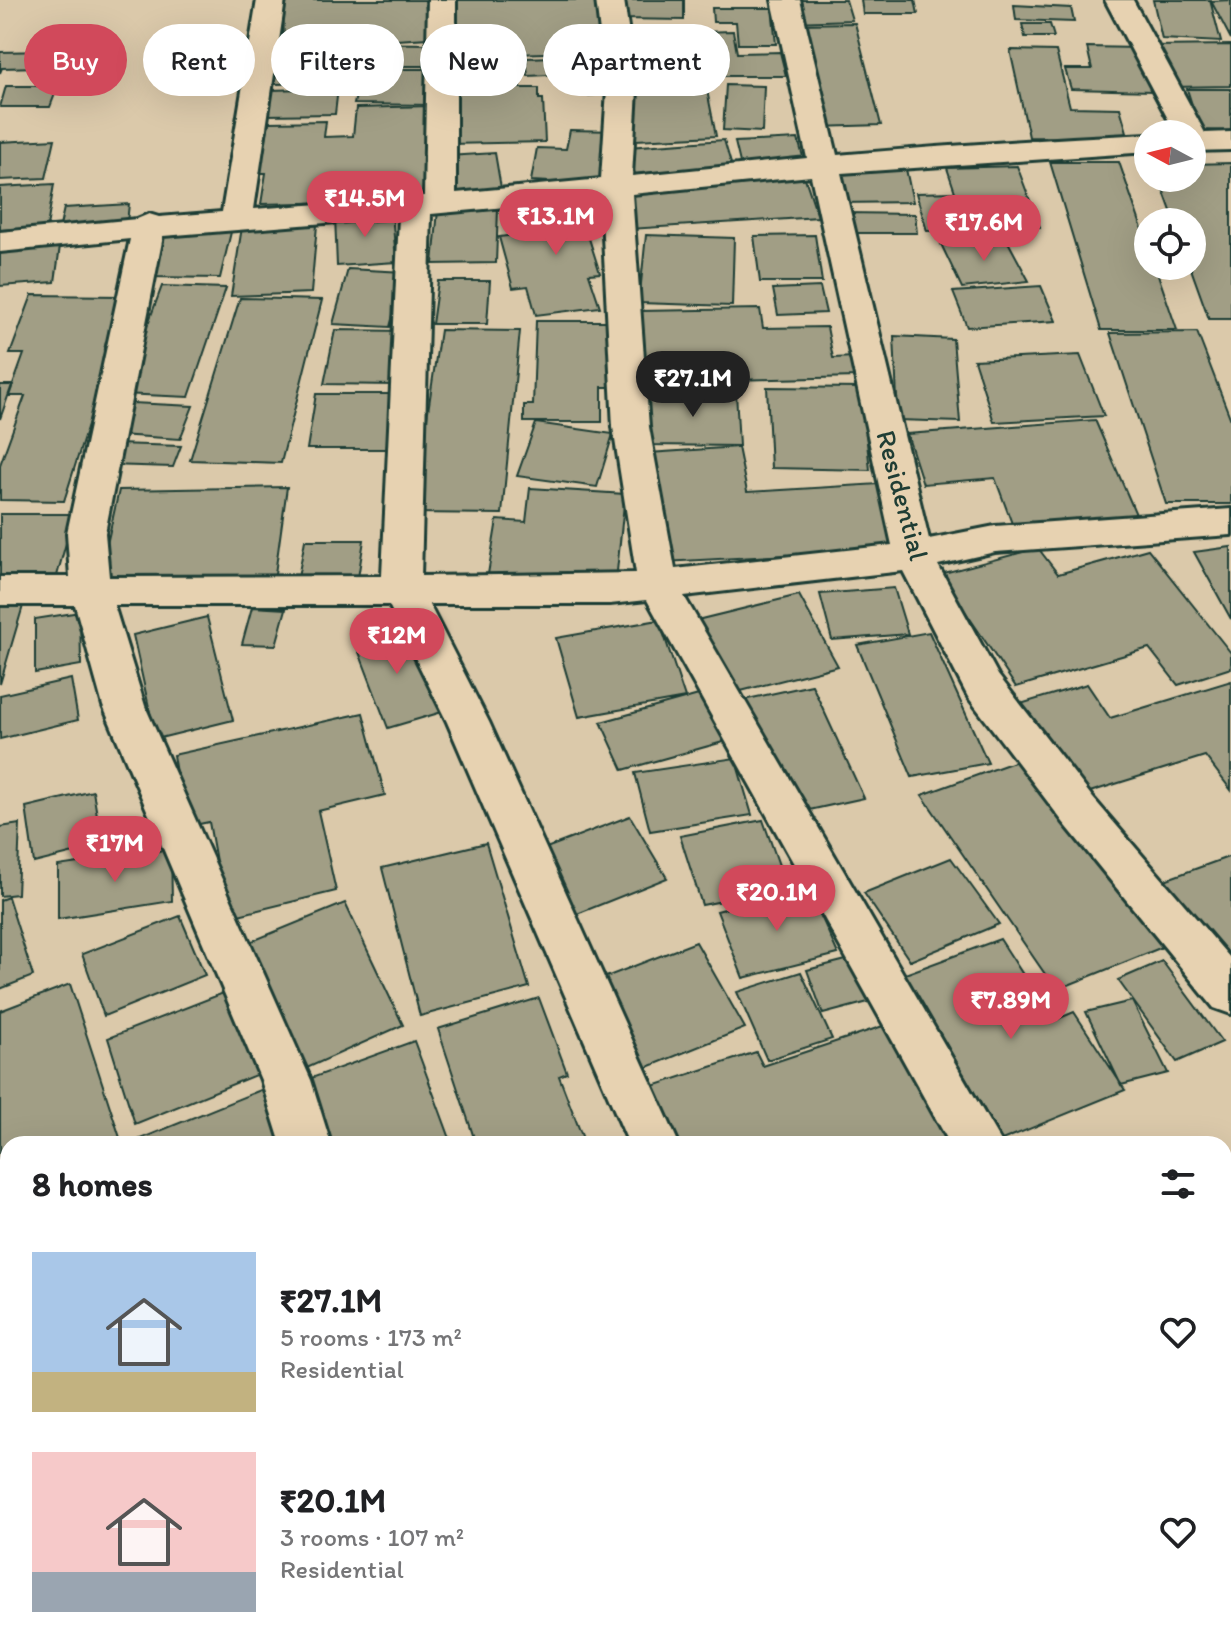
<!DOCTYPE html>
<html lang="en">
<head>
<meta charset="utf-8">
<style>
  body { margin:0; font-family:Itim,sans-serif; background:#f6f6f6; color:#202124; height:100vh; display:flex; flex-direction:column; font-size:30px; white-space:nowrap }
  * { box-sizing:border-box; margin:0 }
  p { font-size:26px; color:#757577 }
  .icon { flex:none; width:44px; height:44px; fill:none; stroke:currentColor; stroke-width:2; stroke-linecap:round; stroke-linejoin:round }
  .map { position:relative; flex:1; overflow:hidden }
  .sheet { position:absolute; left:0px; top:1136px; width:1232px; height:514px; display:flex; flex-direction:column; background:#fff; border-radius:24px 24px 0 0; box-shadow:0 8px 32px #0002 }
  .sheet>* { flex:none }
  .banner { position:absolute; left:24px; top:24px; width:800px; height:72px; display:flex; gap:16px }
  .needle { width:52px; rotate:277deg }
  .tools { position:absolute; left:1134px; top:120px; display:grid; gap:16px }
  .tools a { display:grid; place-items:center; width:72px; height:72px; border-radius:50%; background:#fff; box-shadow:0 8px 32px #0002; font-size:40px }
  .price { position:absolute; translate:-50% -68px; padding:0 18px; border-radius:28px; background:#d1495b; color:#fff; font-size:26px; line-height:52px; filter:drop-shadow(0 2px 4px #0008) }
  .price::after { content:''; position:absolute; left:50%; top:48px; width:24px; height:18px; margin-left:-12px; background:inherit; clip-path:polygon(0 0,100% 0,50% 100%) }
  .price.active { background:#222; color:#fff }
  ul { padding:0; list-style:none }
  li { display:flex; align-items:center; gap:24px; height:200px; padding:0 32px }
  li span { display:grid; place-items:center; flex:none; width:224px; height:160px; border-radius:0px; color:#555 }
  li>.icon { margin-inline-start:auto }
  span .icon { width:96px; height:96px; fill:#fffc; stroke-width:1 }
  li b { font-size:34px }
  h2 { display:flex; justify-content:space-between; align-items:center; height:96px; padding:0 32px; font-size:34px }
  .pill { padding:0 28px; border-radius:36px; background:#fff; box-shadow:0 8px 32px #0002; font-size:28px; line-height:72px }
  .pill.active { background:#d1495b; color:#fff }
  .map>svg:first-child { display:block }
  .building { fill:#a19e85; stroke:#1f3d34; stroke-width:2 }
  .lines { fill:none; stroke-linecap:round; stroke-linejoin:round }
  .street-casing { stroke:#1f3d34; stroke-width:6 }
  .highway-casing { stroke:#1f3d34; stroke-width:6 }
  .street { fill:#e7d2b1; fill-rule:evenodd }
  .highway { fill:#e7d2b1; fill-rule:evenodd }
  .labels { text-anchor:middle; stroke-width:6; stroke-linejoin:round; paint-order:stroke }
  .street-label { font-size:28px; fill:#1f3d34; stroke:#e7d2b1 }
</style>
</head>
<body>
<div class="map">
<svg width="1231" height="1649" viewBox="0 0 1231 1649">
  <rect width="100%" height="100%" fill="#dbc9aa"/>
  <filter id="ink" filterUnits="userSpaceOnUse"><feTurbulence type="fractalNoise" baseFrequency=".0125" numOctaves="2"/><feDisplacementMap in="SourceGraphic" scale="16" xChannelSelector="R" yChannelSelector="G"/><feConvolveMatrix kernelMatrix="1 2 1 2 8 2 1 2 1" color-interpolation-filters="sRGB"/></filter>
  <g filter="url(#ink)">
    <!-- building -->
    <path class="building" d="M 283,0 L 425,0 L 428,38 L 284,47 Z
      M 455,0 L 602,0 L 607,51 L 454,56 Z
      M 620,0 L 684,0 L 684,20 L 620,19 Z
      M 787,0 L 846,0 L 852,20 L 793,22 Z
      M 861,0 L 915,0 L 918,14 L 863,14 Z
      M 1153,0 L 1210,0 L 1221,42 L 1162,39 Z
      M 1231,0 L 1231,39 L 1211,1 Z
      M 1014,5 L 1071,8 L 1074,22 L 1016,20 Z
      M 712,8 L 772,8 L 776,44 L 738,44 L 736,22 L 713,22 Z
      M 855,23 L 881,125 L 819,127 L 798,24 Z
      M 1022,24 L 1050,24 L 1054,37 L 1025,37 Z
      M 733,31 L 737,53 L 780,52 L 786,76 L 630,76 L 625,34 Z
      M 356,43 L 432,44 L 428,66 L 352,66 Z
      M 1231,45 L 1231,86 L 1170,87 L 1153,46 Z
      M 1087,47 L 1140,48 L 1153,91 L 1071,89 L 1065,69 L 1092,69 Z
      M 282,50 L 340,50 L 334,83 L 274,84 Z
      M 1010,50 L 1056,51 L 1070,107 L 1120,108 L 1129,139 L 1029,137 Z
      M 45,51 L 39,67 L 2,68 L 0,73 L 0,52 Z
      M 608,55 L 611,72 L 528,76 L 526,58 Z
      M 520,61 L 520,88 L 539,88 L 539,99 L 543,99 L 545,142 L 450,144 L 454,63 Z
      M 362,69 L 438,69 L 432,105 L 354,104 Z
      M 610,75 L 612,94 L 581,96 L 578,76 Z
      M 706,85 L 716,136 L 636,140 L 627,89 Z
      M 726,85 L 764,86 L 762,132 L 723,130 Z
      M 6,86 L 58,86 L 50,107 L 0,107 Z
      M 338,88 L 335,114 L 266,115 L 270,90 Z
      M 1187,89 L 1231,89 L 1231,131 L 1200,130 Z
      M 430,106 L 424,200 L 261,204 L 266,173 L 260,173 L 269,122 L 326,121 L 324,137 L 353,136 L 356,108 Z
      M 570,130 L 616,131 L 609,185 L 531,181 L 537,148 L 566,149 Z
      M 55,139 L 46,178 L 0,180 L 0,142 Z
      M 798,139 L 805,164 L 741,167 L 735,142 Z
      M 724,140 L 732,167 L 635,174 L 628,147 Z
      M 495,153 L 501,188 L 453,192 L 448,156 Z
      M 1050,162 L 1119,162 L 1148,246 L 1148,266 L 1155,266 L 1177,330 L 1101,330 Z
      M 1231,163 L 1231,319 L 1209,319 L 1190,266 L 1192,222 L 1175,222 L 1159,178 L 1192,178 L 1192,164 Z
      M 1017,166 L 1040,227 L 927,231 L 916,193 L 955,192 L 947,168 Z
      M 906,169 L 913,202 L 840,203 L 834,170 Z
      M 805,178 L 818,217 L 630,229 L 622,191 Z
      M 54,184 L 47,227 L 0,230 L 0,187 Z
      M 591,199 L 602,230 L 587,232 L 600,273 L 589,274 L 600,307 L 536,315 L 528,286 L 513,288 L 499,237 L 537,232 L 529,206 Z
      M 129,204 L 127,222 L 60,226 L 64,208 Z
      M 498,209 L 496,263 L 433,264 L 438,210 Z
      M 392,212 L 396,262 L 337,266 L 335,216 Z
      M 845,213 L 915,214 L 917,233 L 848,233 Z
      M 317,225 L 311,293 L 231,296 L 242,227 Z
      M 161,232 L 231,232 L 220,278 L 147,277 Z
      M 646,235 L 734,238 L 732,306 L 639,303 Z
      M 815,235 L 822,282 L 760,282 L 754,236 Z
      M 1006,238 L 1029,281 L 962,288 L 941,244 Z
      M 60,246 L 55,282 L 0,286 L 0,250 Z
      M 348,269 L 404,272 L 390,327 L 333,324 Z
      M 438,281 L 490,281 L 487,324 L 432,324 Z
      M 162,286 L 226,288 L 189,397 L 122,394 Z
      M 1041,286 L 1056,321 L 967,327 L 953,292 Z
      M 820,287 L 826,313 L 778,315 L 773,289 Z
      M 32,295 L 121,296 L 104,349 L 112,348 L 64,501 L 0,500 L 0,465 L 25,396 L 9,396 L 24,354 L 10,354 Z
      M 240,298 L 322,300 L 281,463 L 190,460 Z
      M 760,309 L 763,328 L 827,327 L 833,358 L 855,357 L 858,377 L 644,382 L 639,311 Z
      M 536,321 L 613,321 L 613,387 L 602,387 L 602,422 L 524,422 L 524,405 L 533,405 Z
      M 335,330 L 405,331 L 396,385 L 324,384 Z
      M 440,330 L 520,331 L 502,514 L 413,513 Z
      M 1197,332 L 1231,420 L 1231,504 L 1166,504 L 1110,333 Z
      M 894,336 L 953,339 L 960,422 L 898,420 Z
      M 1080,355 L 1104,416 L 994,422 L 974,360 Z
      M 0,385 L 12,385 L 0,419 Z
      M 767,387 L 861,388 L 870,470 L 771,468 Z
      M 647,391 L 736,392 L 739,446 L 648,445 Z
      M 316,394 L 395,394 L 390,449 L 307,449 Z
      M 132,403 L 193,406 L 180,439 L 118,435 Z
      M 1095,420 L 1138,519 L 1014,529 L 995,478 L 923,484 L 907,434 Z
      M 536,423 L 613,434 L 597,487 L 517,476 Z
      M 115,444 L 181,446 L 173,467 L 108,465 Z
      M 738,447 L 747,492 L 879,484 L 896,549 L 664,562 L 649,453 Z
      M 287,487 L 274,581 L 98,585 L 119,490 Z
      M 530,488 L 625,494 L 616,581 L 488,574 L 497,520 L 526,522 Z
      M 0,514 L 74,514 L 55,583 L 0,583 Z
      M 305,540 L 364,540 L 357,584 L 297,583 Z
      M 1231,547 L 1231,619 L 1194,552 Z
      M 1038,548 L 1058,574 L 1148,549 L 1231,653 L 1231,668 L 1178,685 L 1149,648 L 1016,687 L 940,574 Z
      M 894,588 L 908,634 L 832,640 L 820,594 Z
      M 799,595 L 838,666 L 729,694 L 693,621 Z
      M 0,599 L 25,599 L 0,684 Z
      M 252,607 L 286,609 L 276,645 L 242,644 Z
      M 80,612 L 81,665 L 35,673 L 35,619 Z
      M 207,617 L 233,720 L 156,739 L 133,635 Z
      M 659,620 L 685,698 L 579,717 L 556,638 Z
      M 405,625 L 442,712 L 388,728 L 354,639 Z
      M 929,632 L 988,763 L 912,777 L 857,645 Z
      M 71,679 L 78,720 L 0,739 L 0,695 Z
      M 1231,681 L 1231,790 L 1205,756 L 1077,796 L 1017,705 L 1087,684 L 1110,718 Z
      M 812,685 L 864,798 L 791,814 L 743,700 Z
      M 706,693 L 730,740 L 623,770 L 601,722 Z
      M 363,713 L 385,795 L 318,811 L 336,891 L 226,918 L 209,822 L 185,827 L 173,755 Z
      M 735,758 L 752,815 L 650,831 L 635,773 Z
      M 1025,758 L 1165,946 L 1056,990 L 922,795 Z
      M 93,791 L 102,846 L 34,863 L 26,807 Z
      M 630,816 L 667,878 L 567,918 L 533,853 Z
      M 763,820 L 787,888 L 702,905 L 680,836 Z
      M 20,824 L 17,894 L 0,896 L 0,827 Z
      M 486,843 L 529,987 L 420,1016 L 382,868 Z
      M 171,849 L 172,901 L 58,919 L 58,866 Z
      M 1231,856 L 1231,984 L 1159,882 Z
      M 951,858 L 999,924 L 910,961 L 864,893 Z
      M 808,887 L 838,954 L 743,978 L 717,911 Z
      M 8,897 L 33,976 L 0,989 L 0,900 Z
      M 345,903 L 403,1025 L 298,1072 L 245,944 Z
      M 180,916 L 205,975 L 104,1016 L 82,954 Z
      M 1000,939 L 1053,1021 L 1074,1012 L 1125,1090 L 1002,1140 L 905,974 Z
      M 696,942 L 745,1028 L 638,1071 L 593,982 Z
      M 854,958 L 872,1001 L 823,1014 L 807,970 Z
      M 1162,961 L 1222,1042 L 1177,1062 L 1118,980 Z
      M 801,972 L 832,1039 L 767,1060 L 737,992 Z
      M 70,984 L 122,1144 L 8,1144 L 8,1191 L 0,1195 L 0,1011 Z
      M 226,992 L 258,1074 L 135,1124 L 108,1038 Z
      M 539,998 L 567,1073 L 559,1076 L 585,1144 L 476,1144 L 438,1029 Z
      M 1132,1001 L 1168,1073 L 1121,1085 L 1086,1012 Z
      M 901,1020 L 966,1144 L 674,1144 L 650,1087 L 756,1052 L 763,1066 Z
      M 414,1041 L 452,1144 L 322,1144 L 303,1081 Z
      M 268,1087 L 289,1144 L 142,1144 L 140,1139 Z
      M 0,1369 L 8,1427 L 8,1601 L 0,1604 Z
      M 1231,1499 L 1231,1568 L 1224,1570 L 1224,1501 Z"/>
    <g class="lines">
      <!-- street casing -->
      <g class="street-casing">
        <path id="street" d="M 257,0 L 285,0 L 254,209 L 424,196 L 428,0 L 456,0 L 456,193 L 601,179 L 607,90 L 596,0 L 624,0 L 637,90 L 632,176 L 807,158 L 772,0 L 800,0 L 837,155 C 941,146 1044,139 1148,134 L 1148,152 L 841,173 L 929,539 L 995,526 L 1231,509 L 1231,535 L 995,552 L 938,565 L 998,675 L 1093,798 L 1231,959 L 1231,1014 L 1214,1008 L 1063,822 L 968,697 L 903,571 L 684,596 L 1002,1144 L 950,1144 L 647,600 L 610,604 L 429,604 L 489,722 L 679,1144 L 629,1144 L 447,722 L 389,605 L 114,605 L 145,706 L 311,1080 L 331,1144 L 281,1144 L 261,1080 L 103,706 L 75,605 L 0,605 L 0,577 L 70,577 L 67,533 L 130,239 L 0,252 L 0,232 L 137,219 L 149,214 L 159,217 L 222,212 ZM 811,176 L 892,545 L 675,569 L 649,427 L 632,194 ZM 601,198 L 613,427 L 636,573 L 421,576 L 431,214 ZM 399,217 L 382,576 L 109,577 L 105,533 L 163,236 Z
          M 1105,0 L 1133,0 L 1205,133 L 1231,132 L 1231,150 L 1192,151 L 1192,134 L 1176,134 Z
          M 0,1334 L 8,1337 L 8,1421 L 0,1417 Z
          M 41,1642 L 101,1642 L 102,1649 L 42,1649 Z"/>
      </g>
      <!-- highway casing -->
      <g class="highway-casing">
        <path id="highway" d="M 1231,1192 L 1231,1243 L 1224,1246 L 1224,1195 Z
          M 1231,1329 L 1231,1385 L 1224,1387 L 1224,1332 Z
          M 335,1642 L 406,1642 L 403,1649 L 332,1649 Z
          M 645,1642 L 716,1642 L 713,1649 L 642,1649 Z"/>
      </g>
      <!-- street -->
      <use href="#street" class="street"/>
      <!-- highway -->
      <use href="#highway" class="highway"/>
    </g>
  </g>
  <g class="labels">
    <!-- street labels -->
    <g class="street-label">
      <text transform="translate(903 495) rotate(75)" y="10">Residential</text>
    </g>
  </g>
</svg>
<div class="tools">
<a><svg class="needle" viewBox="-14 -14 28 28"><path d="M0-13l5 13h-10z" fill="#e53935"/><path d="M0 13l5-13h-10z" fill="#757577"/></svg></a>
<a><svg class="icon" aria-label="locate" viewBox="0 0 24 24"><circle cx="12" cy="12" r="6"/><path d="M12 2v4M12 18v4M2 12h4M18 12h4"/></svg></a>
</div>
<b class="price" style="left:365px;top:239px">₹14.5M</b>
<b class="price" style="left:556px;top:257px">₹13.1M</b>
<b class="price" style="left:984px;top:263px">₹17.6M</b>
<b class="price active" style="left:693px;top:419px">₹27.1M</b>
<b class="price" style="left:397px;top:676px">₹12M</b>
<b class="price" style="left:115px;top:884px">₹17M</b>
<b class="price" style="left:777px;top:933px">₹20.1M</b>
<b class="price" style="left:1011px;top:1041px">₹7.89M</b>
<div class="banner">
<a class="pill active">Buy</a>
<a class="pill">Rent</a>
<a class="pill">Filters</a>
<a class="pill">New</a>
<a class="pill">Apartment</a>
</div>
<section class="sheet">
<h2>8 homes<svg class="icon" aria-label="filters" viewBox="0 0 24 24"><path d="M4 7h16M4 17h16"/><circle cx="9" cy="7" r="2"/><circle cx="15" cy="17" r="2"/></svg></h2>
<ul>
<li><span style="background:linear-gradient(#a9c7e8 75%,#c2b280 0)"><svg class="icon" aria-label="home" viewBox="0 0 24 24"><path d="M3 11l9-7 9 7M6 9v11h12V9"/></svg></span><div><b>₹27.1M</b><p>5 rooms · 173 m²</p><p>Residential</p></div><svg class="icon" aria-label="heart" viewBox="0 0 24 24"><path d="M12 20l-8-8c-3-5 5-10 8-4 3-6 11-1 8 4z"/></svg></li>
<li><span style="background:linear-gradient(#f6c9c9 75%,#9aa5b1 0)"><svg class="icon" aria-label="home" viewBox="0 0 24 24"><path d="M3 11l9-7 9 7M6 9v11h12V9"/></svg></span><div><b>₹20.1M</b><p>3 rooms · 107 m²</p><p>Residential</p></div><svg class="icon" aria-label="heart" viewBox="0 0 24 24"><path d="M12 20l-8-8c-3-5 5-10 8-4 3-6 11-1 8 4z"/></svg></li>
</ul>
</section>
</div>
</body>
</html>
